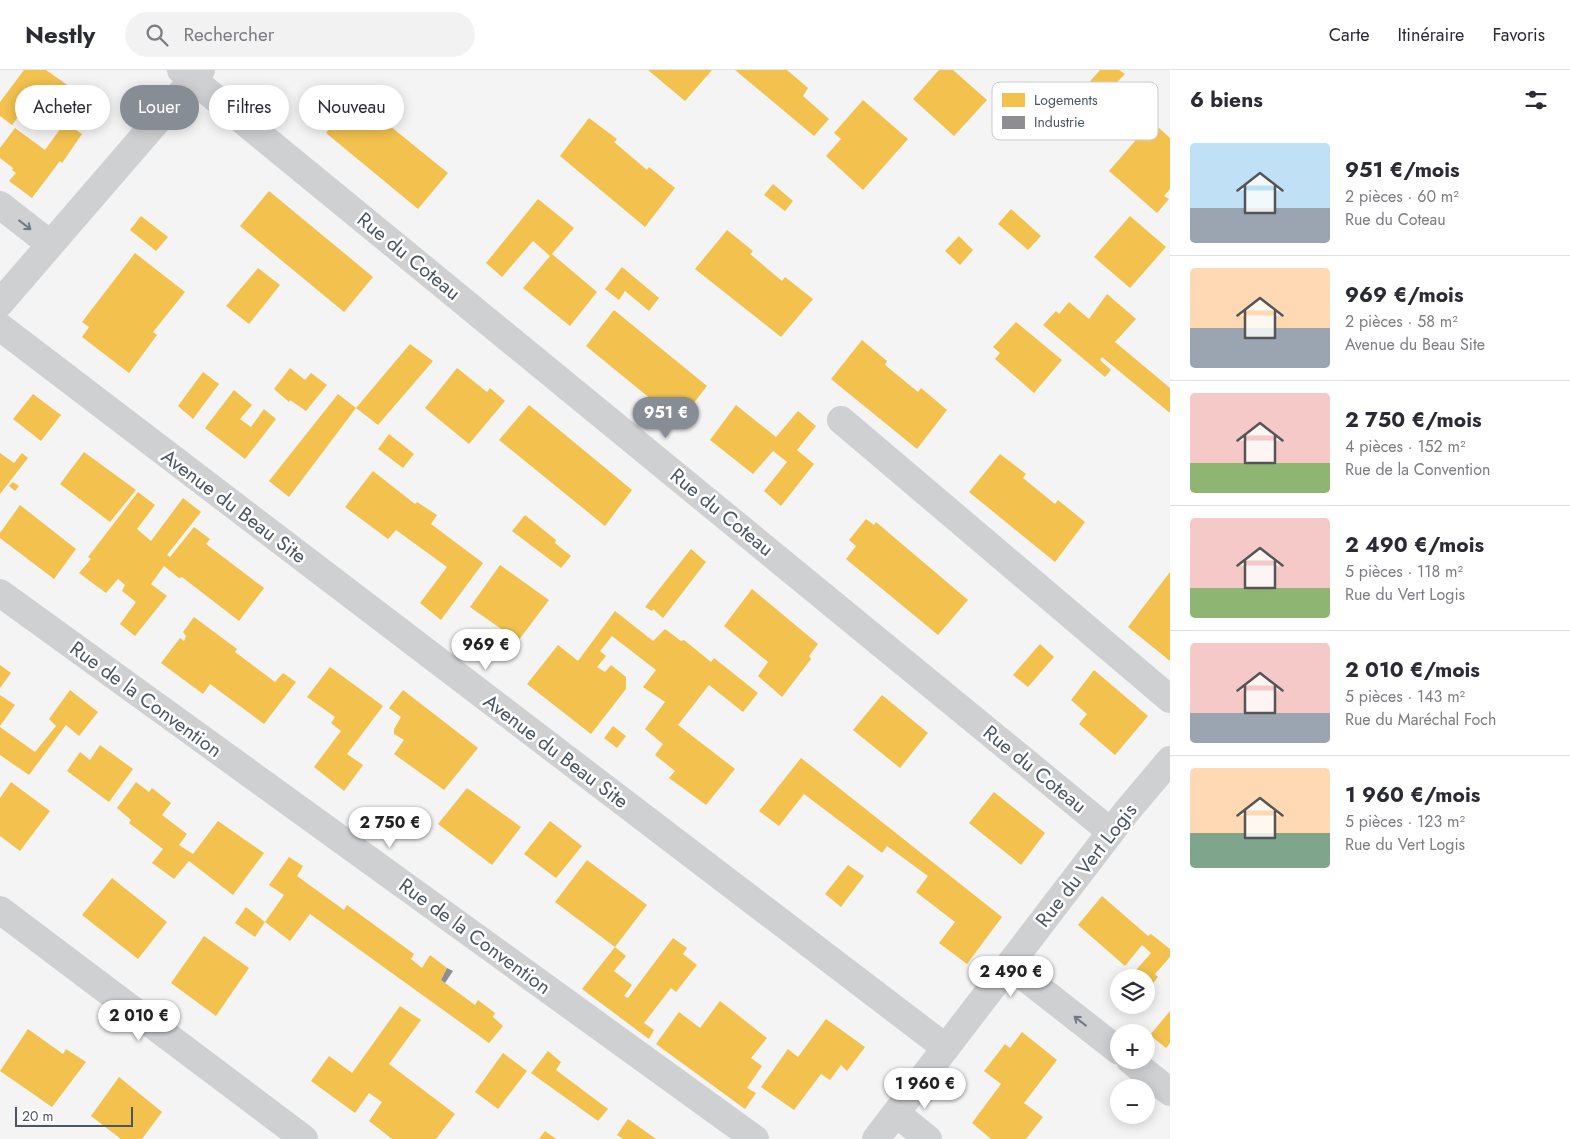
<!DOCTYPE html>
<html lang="fr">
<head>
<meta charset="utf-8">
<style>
  body { margin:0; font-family:Jost,sans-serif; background:#f2f2f3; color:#2b2b33; height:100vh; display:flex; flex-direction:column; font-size:19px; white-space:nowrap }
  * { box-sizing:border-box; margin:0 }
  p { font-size:16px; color:#7c7c81 }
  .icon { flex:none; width:28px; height:28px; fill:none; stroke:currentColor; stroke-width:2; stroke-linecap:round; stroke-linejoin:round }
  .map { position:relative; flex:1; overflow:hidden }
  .details { display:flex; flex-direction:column; background:#fff; width:400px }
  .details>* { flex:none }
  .banner { position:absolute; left:15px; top:15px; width:475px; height:45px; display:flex; gap:10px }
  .buttons { position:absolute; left:1110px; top:899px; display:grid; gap:10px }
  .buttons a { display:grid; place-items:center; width:45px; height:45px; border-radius:50%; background:#fff; box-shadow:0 2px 12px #0003; font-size:25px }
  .scale { position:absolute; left:15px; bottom:12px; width:118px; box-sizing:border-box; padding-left:5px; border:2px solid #4a5661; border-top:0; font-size:14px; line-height:18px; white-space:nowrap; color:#4a5661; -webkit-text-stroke:4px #fff; paint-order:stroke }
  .price { position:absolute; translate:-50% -42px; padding:0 11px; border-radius:18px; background:#fff; color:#222; font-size:16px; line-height:32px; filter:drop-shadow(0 1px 2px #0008) }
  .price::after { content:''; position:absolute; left:50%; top:30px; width:15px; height:11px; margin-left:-8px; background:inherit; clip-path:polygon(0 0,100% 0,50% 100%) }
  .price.active { background:#868d94; color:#fff }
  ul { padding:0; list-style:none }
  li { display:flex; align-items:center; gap:15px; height:125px; padding:0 20px }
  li+li { border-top:1px solid #e1e1e2 }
  li span { display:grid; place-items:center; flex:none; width:140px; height:100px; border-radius:5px; color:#555 }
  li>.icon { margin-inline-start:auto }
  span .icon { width:60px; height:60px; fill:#fffc; stroke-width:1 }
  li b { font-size:21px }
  h2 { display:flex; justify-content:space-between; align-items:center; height:60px; padding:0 20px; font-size:21px }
  .chip { padding:0 18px; border-radius:22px; background:#fff; box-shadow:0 2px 12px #0003; font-size:18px; line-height:45px }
  .chip.active { background:#868d94; color:#fff }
  header { display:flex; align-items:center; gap:30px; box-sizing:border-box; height:70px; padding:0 25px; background:#fff; border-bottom:1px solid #e1e1e2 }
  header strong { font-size:24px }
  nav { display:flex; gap:28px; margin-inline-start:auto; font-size:18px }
  .search { width:350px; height:45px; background:#f2f2f3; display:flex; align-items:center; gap:12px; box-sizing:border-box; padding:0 18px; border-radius:28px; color:#7c7c81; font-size:19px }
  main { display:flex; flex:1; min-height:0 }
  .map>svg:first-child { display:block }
  .homes { fill:#f2c14e }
  .industry { fill:#8d8d92 }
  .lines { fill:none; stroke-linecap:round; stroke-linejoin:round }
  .minor { stroke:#ced0d2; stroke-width:28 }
  .oneway { stroke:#727b83 }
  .labels { text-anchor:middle; stroke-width:5; stroke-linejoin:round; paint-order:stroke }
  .street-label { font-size:20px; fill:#4a5661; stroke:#fff }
  .key { fill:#fff; stroke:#c9ccd0; stroke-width:1 }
  .key-label { font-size:14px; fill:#4a5661 }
</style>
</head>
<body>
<header>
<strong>Nestly</strong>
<div class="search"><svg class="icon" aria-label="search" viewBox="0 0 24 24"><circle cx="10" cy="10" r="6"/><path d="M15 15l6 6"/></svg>Rechercher</div>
<nav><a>Carte</a><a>Itinéraire</a><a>Favoris</a></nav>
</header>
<main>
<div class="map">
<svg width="1170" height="1069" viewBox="0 0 1170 1069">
  <rect width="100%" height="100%" fill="#f4f4f4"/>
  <!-- homes -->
  <path class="homes" d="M 24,0 L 46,0 L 73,19 L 50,50 L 28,34 L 12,55 L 0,46 L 0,32 Z
    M 648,0 L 712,0 L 685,31 Z
    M 735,0 L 787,0 L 808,18 L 803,26 L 829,49 L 814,66 Z
    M 939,0 L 953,0 L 987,30 L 954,66 L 913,29 Z
    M 1100,0 L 1119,0 L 1125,4 L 1099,31 L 1085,17 Z
    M 343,18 L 448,103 L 418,139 L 326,63 L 335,51 L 322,43 Z
    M 863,30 L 908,69 L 863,120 L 826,86 L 841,69 L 834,63 Z
    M 589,48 L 617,69 L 614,72 L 647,100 L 649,97 L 675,118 L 645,157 L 560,86 Z
    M 1150,50 L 1170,68 L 1170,119 L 1164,126 L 1169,129 L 1157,143 L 1109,101 L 1135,71 L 1133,69 Z
    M 65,52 L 82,64 L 62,93 L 60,91 L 32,128 L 9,111 L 16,103 L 12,100 L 13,98 L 0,88 L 0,78 L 15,58 L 45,80 Z
    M 773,114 L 793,131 L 785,141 L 764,125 Z
    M 269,121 L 373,207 L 344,242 L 240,156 Z
    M 538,129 L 574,158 L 552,184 L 597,222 L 570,256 L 523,218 L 550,186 L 533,171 L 502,207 L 486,193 Z
    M 1011,139 L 1041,166 L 1028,180 L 998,154 Z
    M 141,146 L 168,167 L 156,181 L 130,160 Z
    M 1130,146 L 1166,177 L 1130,218 L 1094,187 Z
    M 727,160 L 753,181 L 750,184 L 782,211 L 785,207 L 813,229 L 781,267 L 695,199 Z
    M 959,166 L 973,180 L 960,195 L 945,181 Z
    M 135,183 L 185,222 L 153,262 L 157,265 L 129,303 L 82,267 L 89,257 L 82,252 Z
    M 622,197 L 659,228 L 649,241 L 625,221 L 619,230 L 605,219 Z
    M 258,198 L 280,215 L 249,254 L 226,236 Z
    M 1107,224 L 1136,249 L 1115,272 L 1170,318 L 1170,343 L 1102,287 L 1100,290 L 1111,300 L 1105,307 L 1043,255 L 1056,241 L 1059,244 L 1069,232 L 1089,249 Z
    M 614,240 L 707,316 L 679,352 L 586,276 Z
    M 1016,252 L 1062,290 L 1034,323 L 995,289 L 1000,283 L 993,277 Z
    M 862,270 L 887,291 L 885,295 L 918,322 L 921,318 L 947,340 L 917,379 L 831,309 Z
    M 410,274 L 433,291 L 378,355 L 356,338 Z
    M 290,298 L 305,310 L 311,303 L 327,315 L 306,341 L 290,330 L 289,332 L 274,319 Z
    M 457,298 L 487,322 L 490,318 L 505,331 L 469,374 L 425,338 Z
    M 203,302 L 219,314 L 193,349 L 178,336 Z
    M 234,320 L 252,335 L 240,349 L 251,357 L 264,339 L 276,349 L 245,389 L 205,358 Z
    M 33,324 L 61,345 L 41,371 L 13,349 Z
    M 338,324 L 356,338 L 289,427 L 269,411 Z
    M 529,335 L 632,420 L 605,456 L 499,370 Z
    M 736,335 L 776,367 L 798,341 L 816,356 L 797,380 L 814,394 L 781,436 L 764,421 L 787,392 L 773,381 L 753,404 L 710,370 Z
    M 389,364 L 414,384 L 403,398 L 378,379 Z
    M 84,382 L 136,420 L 110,452 L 60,414 Z
    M 0,383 L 14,393 L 22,383 L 28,388 L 0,424 Z
    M 1000,384 L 1026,404 L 1023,408 L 1055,434 L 1058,430 L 1085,452 L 1055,492 L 969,422 Z
    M 373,401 L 415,434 L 417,432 L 437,445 L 431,454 L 483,493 L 441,550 L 420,533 L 447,497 L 396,460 L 388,469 L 345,437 Z
    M 13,412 L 19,416 L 15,421 L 9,416 Z
    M 138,422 L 155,435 L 137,459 L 151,471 L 183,428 L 201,442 L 167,485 L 170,487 L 194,457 L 210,469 L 206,474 L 264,518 L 239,551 L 182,507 L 179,508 L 164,496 L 151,514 L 167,526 L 135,566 L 120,554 L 136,532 L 122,521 L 125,515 L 118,509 L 106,523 L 79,503 L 91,489 L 88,487 Z
    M 20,435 L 76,479 L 54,509 L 0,468 L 0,463 Z
    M 525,445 L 556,470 L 555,473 L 571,486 L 561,498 L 512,461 Z
    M 866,449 L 874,455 L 876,452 L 968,530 L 938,565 L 846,489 L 856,476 L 849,470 Z
    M 691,479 L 706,492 L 663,548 L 653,539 L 652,541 L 645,537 Z
    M 500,495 L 549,530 L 518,571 L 470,537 Z
    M 1170,502 L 1170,591 L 1128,557 Z
    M 752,519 L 818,574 L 809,586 L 811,589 L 782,627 L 758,606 L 768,592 L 724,556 Z
    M 615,541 L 653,571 L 665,559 L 681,571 L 684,570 L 711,592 L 714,588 L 758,623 L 743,642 L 709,615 L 678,655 L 735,699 L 706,735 L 669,708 L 675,701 L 655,685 L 663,674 L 645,659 L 665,632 L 643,617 L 656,600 L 612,566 L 600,581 L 606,586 L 597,597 L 605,602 L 611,595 L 626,607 L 626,619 L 591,664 L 527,614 L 558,575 L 578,591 Z
    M 194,547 L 237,579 L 235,582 L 275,612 L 283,603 L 296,612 L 264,654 L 210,614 L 203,624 L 161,593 L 180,568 L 184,571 L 186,566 L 183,562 Z
    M 1040,574 L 1054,587 L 1028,617 L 1013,605 Z
    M 0,595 L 11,603 L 0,618 Z
    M 330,597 L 383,636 L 347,684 L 363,695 L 344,721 L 314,697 L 341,661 L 331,653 L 335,647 L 307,627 Z
    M 1094,600 L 1148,646 L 1115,685 L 1079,654 L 1087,644 L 1071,630 Z
    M 70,620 L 98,642 L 79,666 L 66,655 L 29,705 L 0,685 L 0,657 L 35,682 L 56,656 L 49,649 Z
    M 403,620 L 478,678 L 444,720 L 394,684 L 404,670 L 394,664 L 394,659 L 401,647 L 389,638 Z
    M 0,625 L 15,635 L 0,656 Z
    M 882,625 L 928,663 L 900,698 L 853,660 Z
    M 613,656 L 626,666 L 617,678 L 604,668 Z
    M 100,675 L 133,699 L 109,732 L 67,701 L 80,682 L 90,690 Z
    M 801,688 L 1002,847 L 967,894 L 939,873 L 955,852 L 916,822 L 928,806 L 887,776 L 882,783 L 804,724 L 779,756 L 759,741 Z
    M 11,712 L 50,741 L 20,781 L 0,766 L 0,728 Z
    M 136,712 L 149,722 L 152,718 L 171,733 L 162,745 L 187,764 L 179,775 L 193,784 L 218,751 L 264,783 L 233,825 L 189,791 L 174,809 L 152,793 L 163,779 L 129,753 L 131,750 L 117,738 Z
    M 467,718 L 521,757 L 492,795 L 438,754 Z
    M 994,722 L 1045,763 L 1021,795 L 969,753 Z
    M 550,751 L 582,776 L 556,808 L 524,784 Z
    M 289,787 L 303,796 L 297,806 L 344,840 L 347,835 L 414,884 L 411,889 L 422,898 L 430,885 L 447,898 L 441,910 L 475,935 L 478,930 L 495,943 L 493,947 L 503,956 L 489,973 L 310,844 L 290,871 L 265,852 L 284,825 L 269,815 Z
    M 587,790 L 647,835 L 615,877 L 626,886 L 614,901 L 632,915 L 624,926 L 628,928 L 673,868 L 687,878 L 683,884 L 697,895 L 676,922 L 671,918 L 644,953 L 654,960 L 649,969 L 582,919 L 615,877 L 555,832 Z
    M 848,795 L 864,806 L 841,837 L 825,824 Z
    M 112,808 L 167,852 L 138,889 L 82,845 Z
    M 1102,826 L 1148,866 L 1151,864 L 1170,879 L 1170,887 L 1155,904 L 1158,907 L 1146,922 L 1146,908 L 1129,908 L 1151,883 L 1142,875 L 1125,896 L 1078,855 Z
    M 246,837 L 265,852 L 255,867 L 235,853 Z
    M 204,866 L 249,898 L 216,946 L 171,913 Z
    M 720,931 L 767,968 L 751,988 L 762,996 L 747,1018 L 756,1023 L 745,1039 L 656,974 L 679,942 L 700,958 Z
    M 400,936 L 421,950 L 389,994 L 455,1044 L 436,1069 L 392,1069 L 369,1051 L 382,1032 L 369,1023 L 355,1043 L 311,1011 L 329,986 L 352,1003 Z
    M 1170,941 L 1170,973 L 1166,978 L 1150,965 Z
    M 826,949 L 865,977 L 847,1001 L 841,995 L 830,1010 L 821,1004 L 794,1040 L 761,1017 L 788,979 L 798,987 Z
    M 28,959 L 63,984 L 66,979 L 86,992 L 52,1037 L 0,1001 Z
    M 1022,962 L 1057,990 L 1024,1033 L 1043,1047 L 1026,1069 L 991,1069 L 972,1053 L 1001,1014 L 984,1001 L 1005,974 L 1010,978 Z
    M 548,981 L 561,992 L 556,1000 L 608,1039 L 598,1051 L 531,1003 Z
    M 503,983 L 527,1001 L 498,1039 L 475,1022 Z
    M 119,1007 L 162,1042 L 142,1069 L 121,1069 L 91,1046 Z
    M 628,1049 L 656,1069 L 623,1069 L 617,1065 Z
    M 545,1061 L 556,1069 L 539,1069 Z"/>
  <!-- industry -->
  <path class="industry" d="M 447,898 L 453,901 L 445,913 L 441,910 Z"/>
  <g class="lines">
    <!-- minor -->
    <path class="minor" d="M 181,0 L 1111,762
      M 0,135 L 50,174
      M 0,233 L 201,0
      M 0,257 L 946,978
      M 841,350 L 1170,629
      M 0,523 L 755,1069
      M 0,840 L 304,1069
      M 1009,895 L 1119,981
      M 1130,990 L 1170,1022
      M 896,1043 L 928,1069
      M 876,1069 L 1127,741 L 1170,690"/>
  </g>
  <!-- one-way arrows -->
  <defs><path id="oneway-shaft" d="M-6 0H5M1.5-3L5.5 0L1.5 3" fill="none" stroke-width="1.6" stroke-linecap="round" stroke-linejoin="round" transform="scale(1.25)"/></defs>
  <g class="oneway">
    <use href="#oneway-shaft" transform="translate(25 155) rotate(38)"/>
    <use href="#oneway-shaft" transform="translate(1080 951) rotate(-142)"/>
  </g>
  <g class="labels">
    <!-- street labels -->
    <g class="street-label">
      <text transform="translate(409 186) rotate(39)" y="7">Rue du Coteau</text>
      <text transform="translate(234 436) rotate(37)" y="7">Avenue du Beau Site</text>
      <text transform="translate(722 442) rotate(39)" y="7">Rue du Coteau</text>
      <text transform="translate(146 629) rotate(36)" y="7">Rue de la Convention</text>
      <text transform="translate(556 681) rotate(37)" y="7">Avenue du Beau Site</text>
      <text transform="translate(1035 699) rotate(39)" y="7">Rue du Coteau</text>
      <text transform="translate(1086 795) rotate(-52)" y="7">Rue du Vert Logis</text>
      <text transform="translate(475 866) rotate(36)" y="7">Rue de la Convention</text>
    </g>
  </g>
  <!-- legend -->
  <rect x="992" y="12" width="166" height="58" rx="8" class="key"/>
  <rect x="1002" y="23" width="23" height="14" fill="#f2c14e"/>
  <rect x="1002" y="46" width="23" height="13" fill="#8d8d92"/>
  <g class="key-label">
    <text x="1034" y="35">Logements</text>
    <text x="1034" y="57">Industrie</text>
  </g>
</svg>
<div class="buttons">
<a><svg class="icon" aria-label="layers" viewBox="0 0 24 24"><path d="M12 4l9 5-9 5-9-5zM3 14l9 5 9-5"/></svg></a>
<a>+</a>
<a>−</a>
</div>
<div class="scale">20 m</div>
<b class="price active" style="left:666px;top:369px">951 €</b>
<b class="price" style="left:486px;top:601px">969 €</b>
<b class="price" style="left:390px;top:779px">2 750 €</b>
<b class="price" style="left:1011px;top:928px">2 490 €</b>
<b class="price" style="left:139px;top:972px">2 010 €</b>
<b class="price" style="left:925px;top:1040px">1 960 €</b>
<div class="banner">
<a class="chip">Acheter</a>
<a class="chip active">Louer</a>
<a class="chip">Filtres</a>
<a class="chip">Nouveau</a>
</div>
</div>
<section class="details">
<h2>6 biens<svg class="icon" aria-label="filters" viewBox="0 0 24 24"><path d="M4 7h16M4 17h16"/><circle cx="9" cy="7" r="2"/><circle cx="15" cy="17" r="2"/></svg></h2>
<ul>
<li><span style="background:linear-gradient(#bfe0f5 65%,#9aa5b1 0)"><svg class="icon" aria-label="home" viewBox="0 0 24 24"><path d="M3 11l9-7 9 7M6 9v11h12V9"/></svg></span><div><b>951 €/mois</b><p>2 pièces · 60 m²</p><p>Rue du Coteau</p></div></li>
<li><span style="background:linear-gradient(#ffd9b3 60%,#9aa5b1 0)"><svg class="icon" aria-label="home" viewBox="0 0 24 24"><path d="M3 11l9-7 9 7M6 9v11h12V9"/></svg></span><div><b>969 €/mois</b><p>2 pièces · 58 m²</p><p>Avenue du Beau Site</p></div></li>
<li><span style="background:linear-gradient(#f6c9c9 70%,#8fb573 0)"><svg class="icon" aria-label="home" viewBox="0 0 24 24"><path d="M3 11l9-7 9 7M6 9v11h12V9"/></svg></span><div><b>2 750 €/mois</b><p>4 pièces · 152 m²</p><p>Rue de la Convention</p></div></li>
<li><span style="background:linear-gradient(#f6c9c9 70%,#8fb573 0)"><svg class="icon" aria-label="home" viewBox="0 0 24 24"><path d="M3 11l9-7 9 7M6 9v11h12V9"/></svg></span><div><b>2 490 €/mois</b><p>5 pièces · 118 m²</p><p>Rue du Vert Logis</p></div></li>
<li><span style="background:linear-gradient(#f6c9c9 70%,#9aa5b1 0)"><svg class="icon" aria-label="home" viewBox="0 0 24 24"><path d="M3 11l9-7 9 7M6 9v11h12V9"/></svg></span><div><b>2 010 €/mois</b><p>5 pièces · 143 m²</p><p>Rue du Maréchal Foch</p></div></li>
<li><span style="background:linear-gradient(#ffd9b3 65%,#7fa58c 0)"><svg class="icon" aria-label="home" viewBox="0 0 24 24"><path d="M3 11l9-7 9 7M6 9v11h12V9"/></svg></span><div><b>1 960 €/mois</b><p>5 pièces · 123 m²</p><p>Rue du Vert Logis</p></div></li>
</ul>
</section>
</main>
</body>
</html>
